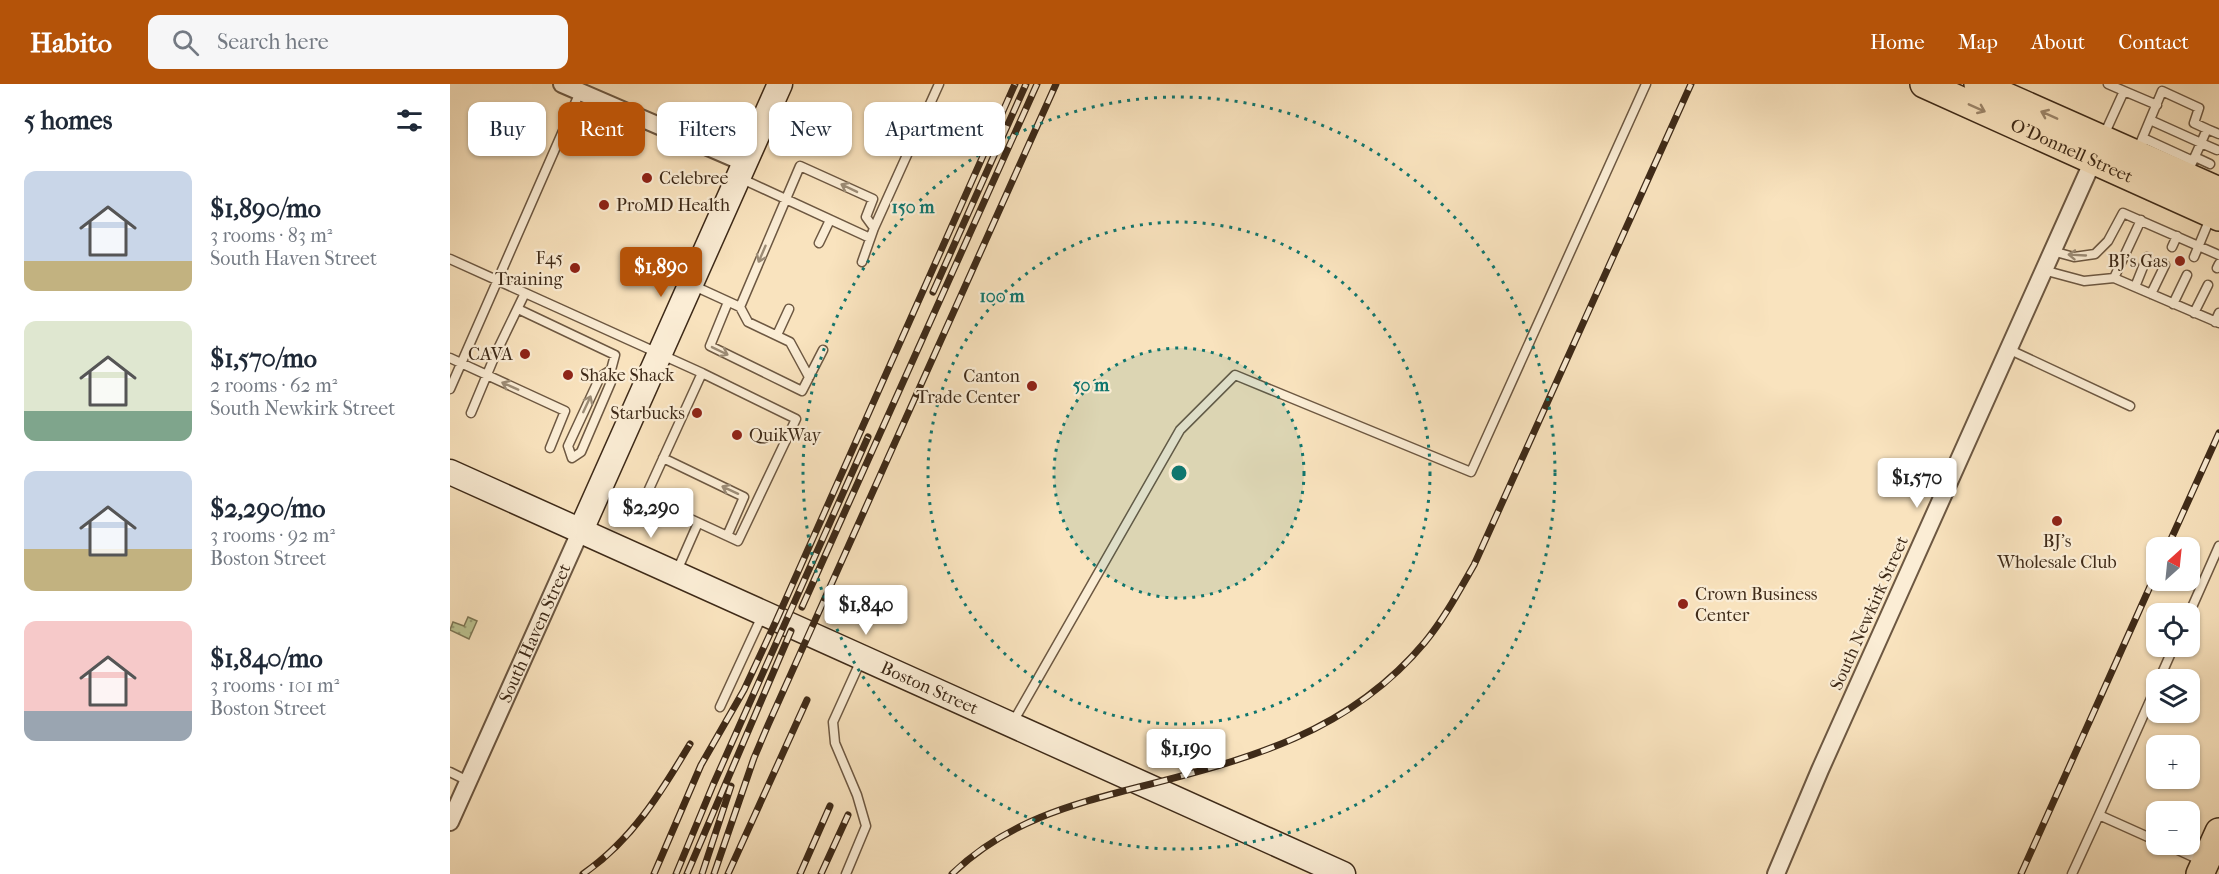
<!DOCTYPE html>
<html lang="en">
<head>
<meta charset="utf-8">
<style>
  body { margin:0; font-family:"IM FELL French Canon",serif; background:#f6f6f7; color:#1f2937; height:100vh; display:flex; flex-direction:column; font-size:22px; white-space:nowrap }
  * { box-sizing:border-box; margin:0 }
  p { font-size:20px; color:#747a83 }
  .icon { flex:none; width:33px; height:33px; fill:none; stroke:currentColor; stroke-width:2; stroke-linecap:round; stroke-linejoin:round }
  .map { position:relative; flex:1; overflow:hidden }
  .panel { display:flex; flex-direction:column; background:#fff; width:450px }
  .panel>* { flex:none }
  .banner { position:absolute; left:18px; top:18px; width:570px; height:54px; display:flex; gap:12px }
  .needle { width:39px; rotate:27deg }
  .fabs { position:absolute; left:1696px; top:453px; display:grid; gap:12px }
  .fabs a { display:grid; place-items:center; width:54px; height:54px; border-radius:12px; background:#fff; box-shadow:0 2px 4px #0004; font-size:30px }
  .price { position:absolute; translate:-50% -51px; padding:0 14px; border-radius:6px; background:#fff; color:#222; font-size:20px; line-height:39px; filter:drop-shadow(0 2px 3px #0008) }
  .price::after { content:''; position:absolute; left:50%; top:36px; width:18px; height:14px; margin-left:-9px; background:inherit; clip-path:polygon(0 0,100% 0,50% 100%) }
  .price.selected { background:#b45309; color:#fff }
  ul { padding:0; list-style:none }
  li { display:flex; align-items:center; gap:18px; height:150px; padding:0 24px }
  li span { display:grid; place-items:center; flex:none; width:168px; height:120px; border-radius:12px; color:#555 }
  li>.icon { margin-inline-start:auto }
  span .icon { width:72px; height:72px; fill:#fffc; stroke-width:1 }
  li b { font-size:26px }
  h2 { display:flex; justify-content:space-between; align-items:center; height:72px; padding:0 24px; font-size:26px }
  .tag { padding:0 21px; border-radius:12px; background:#fff; box-shadow:0 2px 4px #0004; font-size:21px; line-height:54px }
  .tag.selected { background:#b45309; color:#fff }
  header { display:flex; align-items:center; gap:36px; box-sizing:border-box; height:84px; padding:0 30px; background:#b45309; color:#fff }
  header strong { font-size:28px }
  nav { display:flex; gap:33px; margin-inline-start:auto; font-size:21px }
  .search { width:420px; height:54px; background:#f6f6f7; display:flex; align-items:center; gap:15px; box-sizing:border-box; padding:0 21px; border-radius:12px; color:#747a83; font-size:22px }
  main { display:flex; flex:1; min-height:0 }
  .map>svg:first-child { display:block }
  .grass { fill:url(#grass-dots); stroke:#7d7755; stroke-width:1.5 }
  .lines { fill:none; stroke-linecap:round; stroke-linejoin:round }
  .lane-casing { stroke:#6d5842; stroke-width:11 }
  .street-casing { stroke:#6d5842; stroke-width:20 }
  .secondary-casing { stroke:#3e2a18; stroke-width:27 }
  .primary-casing { stroke:#3e2a18; stroke-width:30 }
  .lane { stroke:#fbedd5; stroke-width:8 }
  .street { stroke:#fbedd5; stroke-width:16 }
  .secondary { stroke:#fbedd5; stroke-width:24 }
  .primary { stroke:#f9e3be; stroke-width:27 }
  .rail-casing { stroke:#3e2a18; stroke-width:7 }
  .rail { stroke:#fbedd5; stroke-width:4.5; stroke-dasharray:14; stroke-linecap:butt }
  .oneway { stroke:#9c866b }
  .oneway2 { stroke:#9c8c76 }
  .ring { fill:none; stroke:#0f766e; stroke-width:3; stroke-dasharray:3 6 }
  .poi-dot { fill:#8f2418; stroke:#fbedd5; stroke-width:2 }
  .labels { text-anchor:middle; stroke-width:4.5; stroke-linejoin:round; paint-order:stroke }
  .street-label { font-size:18px; fill:#3e2a18; stroke:#fbedd5 }
  .poi-label { font-size:18px; fill:#3e2a18; stroke:#fbedd5; text-anchor:start }
  .centre { fill:#0f766e; stroke:#fbedd5; stroke-width:3 }
  .ring-label { font-size:18px; text-anchor:middle; font-weight:bold; fill:#0f766e; stroke:#fbedd5; stroke-width:4.5; stroke-linejoin:round; paint-order:stroke }
</style>
</head>
<body>
<header>
<strong>Habito</strong>
<div class="search"><svg class="icon" aria-label="search" viewBox="0 0 24 24"><circle cx="10" cy="10" r="6"/><path d="M15 15l6 6"/></svg>Search here</div>
<nav><a>Home</a><a>Map</a><a>About</a><a>Contact</a></nav>
</header>
<main>
<section class="panel">
<h2>5 homes<svg class="icon" aria-label="filters" viewBox="0 0 24 24"><path d="M4 7h16M4 17h16"/><circle cx="9" cy="7" r="2"/><circle cx="15" cy="17" r="2"/></svg></h2>
<ul>
<li><span style="background:linear-gradient(#c9d6e8 75%,#c2b280 0)"><svg class="icon" aria-label="home" viewBox="0 0 24 24"><path d="M3 11l9-7 9 7M6 9v11h12V9"/></svg></span><div><b>$1,890/mo</b><p>3 rooms · 83 m²</p><p>South Haven Street</p></div></li>
<li><span style="background:linear-gradient(#dfe7d0 75%,#7fa58c 0)"><svg class="icon" aria-label="home" viewBox="0 0 24 24"><path d="M3 11l9-7 9 7M6 9v11h12V9"/></svg></span><div><b>$1,570/mo</b><p>2 rooms · 62 m²</p><p>South Newkirk Street</p></div></li>
<li><span style="background:linear-gradient(#c9d6e8 65%,#c2b280 0)"><svg class="icon" aria-label="home" viewBox="0 0 24 24"><path d="M3 11l9-7 9 7M6 9v11h12V9"/></svg></span><div><b>$2,290/mo</b><p>3 rooms · 92 m²</p><p>Boston Street</p></div></li>
<li><span style="background:linear-gradient(#f6c9c9 75%,#9aa5b1 0)"><svg class="icon" aria-label="home" viewBox="0 0 24 24"><path d="M3 11l9-7 9 7M6 9v11h12V9"/></svg></span><div><b>$1,840/mo</b><p>3 rooms · 101 m²</p><p>Boston Street</p></div></li>
</ul>
</section>
<div class="map">
<svg width="1769" height="790" viewBox="0 0 1769 790">
  <defs>
    <pattern id="grass-dots" width="8" height="8" patternUnits="userSpaceOnUse" patternTransform="scale(1.5)"><rect width="8" height="8" fill="#bcc492"/><path d="M2 2h.1M6 6h.1" fill="none" stroke="#9a9f76" stroke-width="1.8" stroke-linecap="round"/></pattern>
  </defs>
  <rect width="100%" height="100%" fill="#f9e3be"/>
  <filter id="stains"><feTurbulence type="fractalNoise" baseFrequency=".00333" numOctaves="4"/><feColorMatrix values="0 0 0 0 .2 0 0 0 0 .09 0 0 0 0 .02 0 0 0 .5 -.17"/></filter>
  <radialGradient id="worn" r=".72"><stop offset=".6" stop-color="#630" stop-opacity="0"/><stop offset="1" stop-color="#630" stop-opacity=".3"/></radialGradient>
  <!-- grass -->
  <path class="grass" d="M 18,533 L 27,537 L 19,555 L 0,546 L 3,538 L 14,542 Z"/>
  <g class="lines">
    <!-- lane casing -->
    <g class="lane-casing">
      <path id="lane" d="M 1674,7 L 1707,21
        M 1700,36 L 1751,59 L 1757,45 L 1769,50
        M 1654,51 L 1674,7 L 1658,0
        M 1693,54 L 1743,77
        M 1687,67 L 1712,7 L 1749,24 L 1744,39 L 1757,45
        M 1745,73 L 1760,80
        M 1737,90 L 1751,59 L 1767,66
        M 290,94 L 420,154
        M 369,159 L 380,136
        M 1722,163 L 1727,152
        M 1602,167 L 1624,173 L 1645,170 L 1658,157 L 1673,129 L 1769,171
        M 1744,173 L 1761,132
        M 0,175 L 252,289 L 195,414 L 288,457 L 346,335 L 252,289
        M 412,178 L 424,144 L 489,0
        M 1767,184 L 1769,180
        M 1593,186 L 1634,197 L 1664,194 L 1769,239
        M 1664,194 L 1691,136
        M 242,201 L 290,223 L 298,238 L 340,258 L 359,293
        M 1685,203 L 1697,173
        M 1701,210 L 1715,181
        M 278,218 L 260,262 L 352,307 L 373,266
        M 1723,220 L 1737,191
        M 290,223 L 350,82 L 423,115 L 416,133 L 424,144
        M 68,225 L 165,271 L 161,286 L 150,293 L 118,362 L 122,374 L 131,368 L 161,298 L 161,286
        M 1744,229 L 1758,201
        M 1765,238 L 1769,229
        M 327,251 L 339,225
        M 1558,265 L 1680,322
        M 0,274 L 115,327 L 100,364
        M 0,305 L 130,8
        M 21,329 L 46,269 L 75,209
        M 213,374 L 294,413 L 277,452
        M 226,489 L 248,439
        M 1739,530 L 1769,462
        M 1709,596 L 1724,562
        M 270,623 L 312,532
        M 563,638 L 730,346 L 785,291 L 1021,388 L 1196,0
        M 0,688 L 18,697
        M 1649,731 L 1707,601
        M 1715,760 L 1752,777
        M 396,790 L 416,742 L 407,711 L 385,659 L 383,638 L 412,574
        M 1622,790 L 1649,731 L 1707,757"/>
    </g>
    <!-- street casing -->
    <g class="street-casing">
      <g id="street">
        <path d="M 112,0 L 295,79"/>
        <path id="s1" d="M 0,738 L 131,446"/>
        <path d="M 1326,790 L 1370,686 L 1646,70"/>
      </g>
    </g>
    <!-- secondary casing -->
    <g class="secondary-casing">
      <g id="secondary">
        <path id="s2" d="M 0,388 L 893,790"/>
        <path d="M 131,446 L 330,0"/>
      </g>
    </g>
    <!-- primary casing -->
    <g class="primary-casing">
      <g id="primary">
        <path id="s3" d="M 1474,0 L 1769,133"/>
        <path d="M 1528,0 L 1769,107"/>
        <path d="M 1750,790 L 1769,748"/>
      </g>
    </g>
    <!-- lane -->
    <use href="#lane" class="lane"/>
    <!-- street -->
    <use href="#street" class="street"/>
    <!-- secondary -->
    <use href="#secondary" class="secondary"/>
    <!-- primary -->
    <use href="#primary" class="primary"/>
    <!-- rail casing -->
    <g class="rail-casing">
      <path id="rail" d="M 483,208 L 576,0
        M 1717,464 L 1769,349
        M 352,523 L 587,0
        M 133,790 C 182,756 210,710 240,660
        M 204,790 L 251,681 L 294,606 L 327,535 L 565,0
        M 226,790 L 263,701 L 418,353
        M 237,790 L 341,547
        M 252,790 L 281,702
        M 264,790 L 304,674 L 318,641 L 606,0
        M 278,790 L 357,616
        M 350,790 L 380,722
        M 371,790 L 398,731
        M 502,790 C 556,738 619,721 689,703 C 799,675 899,649 975,558 C 994,535 1009,507 1024,481 L 1241,0
        M 1571,790 L 1707,487"/>
    </g>
    <!-- rail -->
    <use href="#rail" class="rail"/>
  </g>
  <!-- one-way arrows -->
  <defs><path id="oneway-shaft" d="M-6 0H5M1.5-3L5.5 0L1.5 3" fill="none" stroke-width="1.6" stroke-linecap="round" stroke-linejoin="round" transform="scale(1.5)"/></defs>
  <g class="oneway">
    <use href="#oneway-shaft" transform="translate(1527 24) rotate(24)"/>
    <use href="#oneway-shaft" transform="translate(1599 31) rotate(-156)"/>
  </g>
  <g class="oneway2">
    <use href="#oneway-shaft" transform="translate(399 104) rotate(-154)"/>
    <use href="#oneway-shaft" transform="translate(312 170) rotate(113)"/>
    <use href="#oneway-shaft" transform="translate(1627 171) rotate(-177)"/>
    <use href="#oneway-shaft" transform="translate(270 267) rotate(26)"/>
    <use href="#oneway-shaft" transform="translate(60 302) rotate(-156)"/>
    <use href="#oneway-shaft" transform="translate(137 320) rotate(-65)"/>
    <use href="#oneway-shaft" transform="translate(280 406) rotate(-155)"/>
  </g>
  <!-- distance rings -->
  <circle cx="729" cy="389" r="125" fill="#0f766e" fill-opacity=".12"/>
  <g class="ring">
    <circle cx="729" cy="389" r="125"/>
    <circle cx="729" cy="389" r="251"/>
    <circle cx="729" cy="389" r="376"/>
  </g>
  <!-- markers -->
  <g class="poi-dot">
    <circle cx="197" cy="94" r="6"/>
    <circle cx="154" cy="121" r="6"/>
    <circle cx="1730" cy="177" r="6"/>
    <circle cx="125" cy="184" r="6"/>
    <circle cx="75" cy="270" r="6"/>
    <circle cx="118" cy="291" r="6"/>
    <circle cx="582" cy="302" r="6"/>
    <circle cx="247" cy="329" r="6"/>
    <circle cx="287" cy="351" r="6"/>
    <circle cx="1607" cy="437" r="6"/>
    <circle cx="1233" cy="520" r="6"/>
  </g>
  <g class="labels">
    <!-- street labels -->
    <g class="street-label">
      <text dy="6" stroke="none"><textPath href="#s3" startOffset="162">O'Donnell Street</textPath></text>
      <text transform="translate(1419 529) rotate(-66)" y="6">South Newkirk Street</text>
      <text dy="6" stroke="none"><textPath href="#s1" startOffset="207">South Haven Street</textPath></text>
      <text dy="6" stroke="none"><textPath href="#s2" startOffset="526">Boston Street</textPath></text>
    </g>
    <!-- poi labels -->
    <g class="poi-label">
      <text x="209" y="100">Celebree</text>
      <text x="166" y="127">ProMD Health</text>
      <text x="113" y="180" text-anchor="end">F45<tspan x="113" dy="21">Training</tspan></text>
      <text x="1718" y="183" text-anchor="end">BJ's Gas</text>
      <text x="63" y="276" text-anchor="end">CAVA</text>
      <text x="130" y="297">Shake Shack</text>
      <text x="570" y="298" text-anchor="end">Canton<tspan x="570" dy="21">Trade Center</tspan></text>
      <text x="235" y="335" text-anchor="end">Starbucks</text>
      <text x="299" y="357">QuikWay</text>
      <text x="1607" y="463" text-anchor="middle">BJ's<tspan x="1607" dy="21">Wholesale Club</tspan></text>
      <text x="1245" y="516">Crown Business<tspan x="1245" dy="21">Center</tspan></text>
    </g>
  </g>
  <circle cx="729" cy="389" r="9" class="centre"/>
  <g class="ring-label">
    <text x="463" y="129">150 m</text>
    <text x="552" y="218">100 m</text>
    <text x="641" y="307">50 m</text>
  </g>
  <rect width="100%" height="100%" filter="url(#stains)"/>
  <rect width="100%" height="100%" fill="url(#worn)"/>
</svg>
<div class="fabs">
<a><svg class="needle" viewBox="-14 -14 28 28"><path d="M0-13l5 13h-10z" fill="#e53935"/><path d="M0 13l5-13h-10z" fill="#747a83"/></svg></a>
<a><svg class="icon" aria-label="locate" viewBox="0 0 24 24"><circle cx="12" cy="12" r="6"/><path d="M12 2v4M12 18v4M2 12h4M18 12h4"/></svg></a>
<a><svg class="icon" aria-label="layers" viewBox="0 0 24 24"><path d="M12 4l9 5-9 5-9-5zM3 14l9 5 9-5"/></svg></a>
<a>+</a>
<a>−</a>
</div>
<b class="price selected" style="left:211px;top:214px">$1,890</b>
<b class="price" style="left:1467px;top:425px">$1,570</b>
<b class="price" style="left:201px;top:455px">$2,290</b>
<b class="price" style="left:416px;top:552px">$1,840</b>
<b class="price" style="left:736px;top:696px">$1,190</b>
<div class="banner">
<a class="tag">Buy</a>
<a class="tag selected">Rent</a>
<a class="tag">Filters</a>
<a class="tag">New</a>
<a class="tag">Apartment</a>
</div>
</div>
</main>
</body>
</html>
